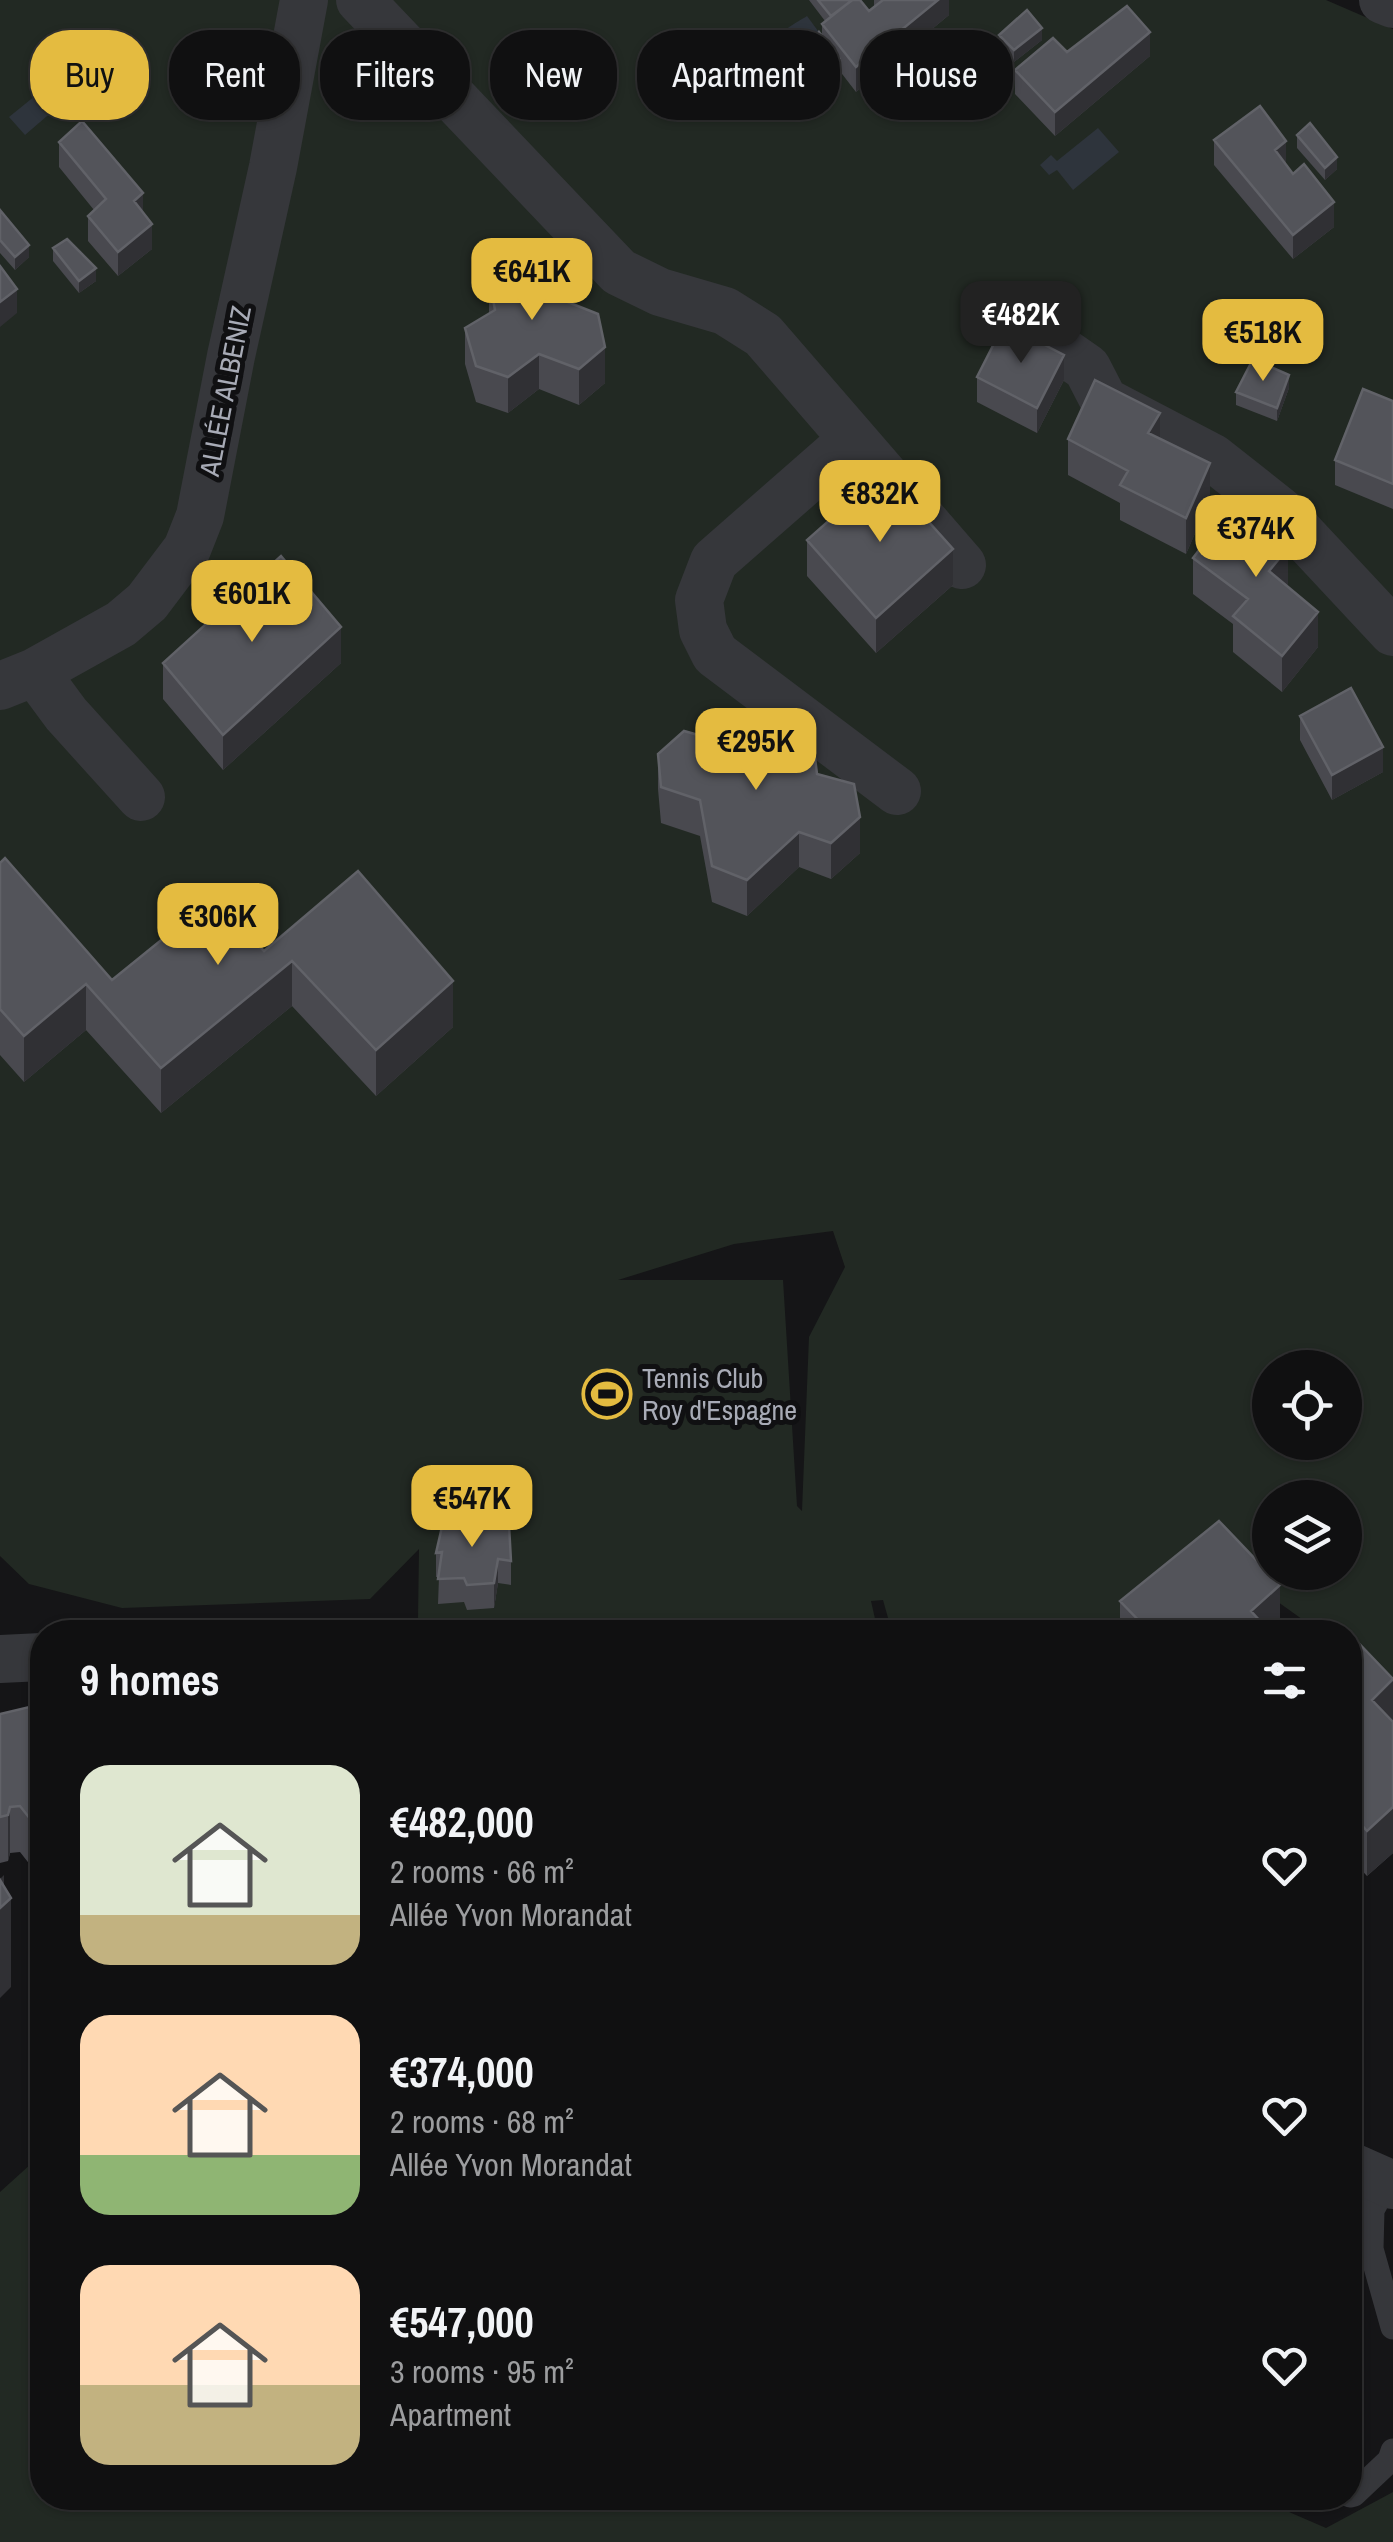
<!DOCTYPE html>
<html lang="en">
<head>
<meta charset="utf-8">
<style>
  body { margin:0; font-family:"Archivo Narrow",sans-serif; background:#1e1e1f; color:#f1f3f6; height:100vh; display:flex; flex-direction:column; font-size:38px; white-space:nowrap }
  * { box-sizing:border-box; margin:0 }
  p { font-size:32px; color:#9c9d9f }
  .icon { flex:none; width:55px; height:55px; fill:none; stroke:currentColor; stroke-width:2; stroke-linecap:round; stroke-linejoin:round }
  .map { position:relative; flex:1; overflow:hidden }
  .drawer { position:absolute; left:30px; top:1620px; width:1332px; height:890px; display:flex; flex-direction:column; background:#101011; border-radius:40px; box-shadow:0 2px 8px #0004,0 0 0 2px #303031 }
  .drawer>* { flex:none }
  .hud { position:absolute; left:30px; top:30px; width:1335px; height:90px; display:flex; gap:20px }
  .tools { position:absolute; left:1252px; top:1350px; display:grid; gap:20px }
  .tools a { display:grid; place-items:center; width:110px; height:110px; border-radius:50%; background:#101011; box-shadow:0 2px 8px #0004,0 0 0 2px #303031; font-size:50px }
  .price { position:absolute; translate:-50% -85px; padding:0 22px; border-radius:20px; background:#e4bb40; color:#111; font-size:32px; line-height:65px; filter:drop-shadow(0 2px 5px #0008) }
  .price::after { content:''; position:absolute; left:50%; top:60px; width:30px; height:22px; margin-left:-15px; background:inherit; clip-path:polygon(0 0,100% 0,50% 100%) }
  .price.active { background:#222; color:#fff }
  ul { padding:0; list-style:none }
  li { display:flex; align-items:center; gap:30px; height:250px; padding:0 50px }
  li span { display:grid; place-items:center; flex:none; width:280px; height:200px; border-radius:30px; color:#555 }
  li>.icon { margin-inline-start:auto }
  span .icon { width:120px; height:120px; fill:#fffc; stroke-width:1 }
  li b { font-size:42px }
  h2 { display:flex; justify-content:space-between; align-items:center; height:120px; padding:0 50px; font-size:42px }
  .tag { padding:0 35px; border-radius:40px; background:#101011; box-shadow:0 2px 8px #0004,0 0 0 2px #303031; font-size:35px; line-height:90px }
  .tag.active { background:#e4bb40; color:#111 }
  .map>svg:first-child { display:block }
  .green { fill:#222923; fill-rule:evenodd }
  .water { fill:#2e343c }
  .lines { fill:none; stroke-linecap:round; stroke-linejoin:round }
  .service { stroke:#36373b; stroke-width:25 }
  .minor { stroke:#36373b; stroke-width:48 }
  .wall { fill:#49494f }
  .shaded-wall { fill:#303034 }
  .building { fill:#53545a; stroke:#616268; stroke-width:2.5 }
  .labels { text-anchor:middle; stroke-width:10; stroke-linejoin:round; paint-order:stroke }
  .street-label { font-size:28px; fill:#a8abb6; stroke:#101012 }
  .poi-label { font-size:28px; fill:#a8abb6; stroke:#101012; text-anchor:start }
</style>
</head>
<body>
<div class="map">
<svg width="1393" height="2542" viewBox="0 0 1393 2542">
  <rect width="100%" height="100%" fill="#151517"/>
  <!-- green -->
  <path class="green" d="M 0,0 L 1326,0 L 1393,29 L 1393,1679 L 1350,1653 L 1350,1632 L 1320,1632 L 1204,1549 L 1112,1632 L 892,1632 L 883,1600 L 871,1601 L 878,1632 L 437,1632 L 418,1620 L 419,1549 L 370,1599 L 122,1608 L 29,1584 L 0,1556 ZM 833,1231 L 845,1267 L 809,1337 L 802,1511 L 797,1506 L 783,1280 L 618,1280 L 734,1244 ZM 1270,1368 L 1345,1368 L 1345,1442 L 1270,1442 ZM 1270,1498 L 1345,1498 L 1345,1572 L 1270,1572 Z
    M 42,2154 L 42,2498 L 1257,2498 L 1326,2528 L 1393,2492 L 1393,2542 L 0,2542 L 0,2192 Z"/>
  <!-- water -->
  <path class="water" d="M 807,16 L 821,35 C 809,48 806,59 818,73 L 806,83 L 777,48 C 775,32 795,24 807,16 Z
    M 46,87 L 61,104 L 25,135 L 9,117 Z
    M 1098,128 L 1119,152 L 1073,190 L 1057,170 L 1049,175 L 1040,165 L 1051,155 L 1057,161 Z"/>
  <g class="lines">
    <!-- service -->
    <path class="service" d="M 1387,2182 L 1372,2210 L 1371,2249 L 1393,2327
      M 1350,2495 L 1354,2494 L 1390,2460 L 1393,2451
      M 1306,2498 L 1311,2498"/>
    <!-- minor -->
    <path class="minor" d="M 360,0 L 619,272 L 660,292 L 725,311 L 763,335 L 962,565
      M 1383,0 L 1393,4
      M 1054,345 L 1087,368 L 1104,401 L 1213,458 L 1280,511 L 1393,632
      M 852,440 L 714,561 L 699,600 L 703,630 L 715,654 L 897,791
      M 35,672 L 66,714 L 141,797
      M 0,686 L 35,672 L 121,624 L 147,602 L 187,549 L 200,516 L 231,356 L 273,167 L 304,0
      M 0,1659 L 42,1657
      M 1350,2166 L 1393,2185"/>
  </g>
  <!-- wall -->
  <path class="wall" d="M 809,0 L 850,0 L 869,11 L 874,6 L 874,0 L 949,0 L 949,15 L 856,92 L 839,70 L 830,74 L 822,73 L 815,61 L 815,38 L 822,36 L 822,24 L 825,21 Z
    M 999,35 L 1042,40 L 1014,62 L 999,48 Z
    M 1067,52 L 1150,56 L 1055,136 L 1015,94 L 1015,70 Z
    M 1297,135 L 1337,169 L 1325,180 L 1297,148 Z
    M 1214,140 L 1286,165 L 1334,227 L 1293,259 L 1214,165 Z
    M 59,142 L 152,249 L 118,276 L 88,241 L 88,216 L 94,210 L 59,167 Z
    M 0,210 L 29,257 L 15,270 L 0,253 Z
    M 53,248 L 96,281 L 79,293 L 53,261 Z
    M 489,278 L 560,299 L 605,383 L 579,405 L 539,389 L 508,413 L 476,402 L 465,364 L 465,328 L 489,314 Z
    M 977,377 L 1064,380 L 1037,433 L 977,402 Z
    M 1289,388 L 1277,421 L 1236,405 L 1236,392 Z
    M 1393,401 L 1393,509 L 1335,485 L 1335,460 Z
    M 1068,439 L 1160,439 L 1210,499 L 1186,554 L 1120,520 L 1120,503 L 1068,475 Z
    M 807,540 L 953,585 L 876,653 L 807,576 Z
    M 1193,558 L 1288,584 L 1286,585 L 1318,647 L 1282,692 L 1233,652 L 1233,624 L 1193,594 Z
    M 163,663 L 341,663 L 223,770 L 163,699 Z
    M 1300,716 L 1383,772 L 1332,800 L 1300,740 Z
    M 658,754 L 817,774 L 860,853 L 831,879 L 799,867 L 747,916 L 712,902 L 700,836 L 661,823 L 658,789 Z
    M 0,863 L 112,980 L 264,951 L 358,871 L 453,1027 L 376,1096 L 292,1006 L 161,1113 L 86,1030 L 24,1082 L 0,1055 Z
    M 479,1524 L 511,1561 L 511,1585 L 498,1583 L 494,1608 L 467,1610 L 464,1602 L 438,1604 L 439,1577 L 436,1577 L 436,1553 Z
    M 1120,1601 L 1280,1630 L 1277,1632 L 1120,1632 Z
    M 1350,1634 L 1393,1679 L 1393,1853 L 1367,1876 L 1350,1858 Z
    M 42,1704 L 42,1880 L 20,1852 L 10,1853 L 8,1861 L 0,1863 L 0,1714 Z"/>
  <!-- shaded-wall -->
  <path class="shaded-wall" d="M 938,0 L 949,0 L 949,15 L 856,92 L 856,67 Z
    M 1042,28 L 1042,40 L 1014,62 L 1014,50 Z
    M 1150,32 L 1150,56 L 1055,136 L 1055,112 Z
    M 839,58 L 839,71 L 830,74 L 830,61 Z
    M 1286,141 L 1286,165 L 1275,150 Z
    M 1337,157 L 1337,169 L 1325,180 L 1325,168 Z
    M 143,193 L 143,218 L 134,201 Z
    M 1334,202 L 1334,227 L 1293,259 L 1293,235 Z
    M 152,224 L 152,249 L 118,276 L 118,252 Z
    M 29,245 L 29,257 L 15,270 L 15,257 Z
    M 96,268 L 96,281 L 79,293 L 79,281 Z
    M 17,289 L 17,313 L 0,327 L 0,302 Z
    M 605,347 L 605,383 L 579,405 L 579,369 Z
    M 539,354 L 539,389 L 508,413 L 508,377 Z
    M 1064,355 L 1064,380 L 1037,433 L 1037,408 Z
    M 1289,375 L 1289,388 L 1277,421 L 1277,408 Z
    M 1160,413 L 1160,448 L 1148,433 Z
    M 1210,463 L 1210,499 L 1186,554 L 1186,518 Z
    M 1288,548 L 1288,584 L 1269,607 L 1269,571 Z
    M 953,549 L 953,585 L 876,653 L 876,618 Z
    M 1318,612 L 1318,647 L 1282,692 L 1282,656 Z
    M 341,627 L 341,663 L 223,770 L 223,735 Z
    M 1383,747 L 1383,772 L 1332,800 L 1332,775 Z
    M 860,817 L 860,853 L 831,879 L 831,843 Z
    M 799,832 L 799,867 L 747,916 L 747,880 Z
    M 292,961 L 292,1006 L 161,1113 L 161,1068 Z
    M 453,981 L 453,1027 L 376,1096 L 376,1050 Z
    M 86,984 L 86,1030 L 24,1082 L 24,1036 Z
    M 498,1559 L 498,1583 L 494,1608 L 494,1583 Z
    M 1280,1585 L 1280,1630 L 1277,1632 L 1251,1632 L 1251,1611 Z
    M 1393,1681 L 1393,1726 L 1372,1700 Z
    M 10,1807 L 10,1853 L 8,1861 L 8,1815 Z
    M 1393,1807 L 1393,1853 L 1367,1876 L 1367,1831 Z
    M 4,1875 L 4,1904 L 11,1898 L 11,1987 L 0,1998 L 0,1879 Z"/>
  <!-- building -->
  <path class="building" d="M 818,0 L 850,0 L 851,1 L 831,16 Z
    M 852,0 L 860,0 L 869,11 L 883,0 L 938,0 L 856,67 L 822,24 Z
    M 1127,6 L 1150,32 L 1055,112 L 1015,70 L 1053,38 L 1067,52 Z
    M 1027,10 L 1042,28 L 1014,50 L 999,35 Z
    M 819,32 L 839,58 L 830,61 L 822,60 L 815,49 L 815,38 Z
    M 1260,106 L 1286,141 L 1275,150 L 1293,174 L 1304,164 L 1334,202 L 1293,235 L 1214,140 Z
    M 82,121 L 143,193 L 134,201 L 152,224 L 118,252 L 88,216 L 106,199 L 59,142 Z
    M 1310,123 L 1337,157 L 1325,168 L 1297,135 Z
    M 0,210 L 29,245 L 15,257 L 0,240 Z
    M 67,239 L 96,268 L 79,281 L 53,248 Z
    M 519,255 L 552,268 L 560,299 L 598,314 L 605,347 L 579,369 L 539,354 L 508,377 L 476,366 L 465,328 L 495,310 L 489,278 Z
    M 0,266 L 17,289 L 0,302 Z
    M 1004,324 L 1064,355 L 1037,408 L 977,377 Z
    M 1253,359 L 1289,375 L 1277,408 L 1236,392 Z
    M 1095,380 L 1160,413 L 1148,433 L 1210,463 L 1186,518 L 1120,485 L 1128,471 L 1068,439 Z
    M 1363,389 L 1393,401 L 1393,484 L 1335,460 Z
    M 884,472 L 953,549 L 876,618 L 807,540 Z
    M 1233,506 L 1288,548 L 1269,571 L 1318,612 L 1282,656 L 1233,616 L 1248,599 L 1193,558 Z
    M 281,556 L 341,627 L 223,735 L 163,663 Z
    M 1351,688 L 1383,747 L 1332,775 L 1300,716 Z
    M 743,717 L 813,742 L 817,774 L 854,784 L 860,817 L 831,843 L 799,832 L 747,880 L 712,866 L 700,800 L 661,787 L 658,754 L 684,731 L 716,740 Z
    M 5,858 L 112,980 L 212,899 L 264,951 L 358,871 L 453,981 L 376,1050 L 292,961 L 161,1068 L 86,984 L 24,1036 L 0,1009 L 0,863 Z
    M 479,1516 L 479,1524 L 509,1525 L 511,1561 L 498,1559 L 494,1583 L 467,1585 L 464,1578 L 438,1579 L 442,1552 L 436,1553 L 444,1518 Z
    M 1219,1521 L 1280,1585 L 1251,1611 L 1270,1632 L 1150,1632 L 1120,1601 Z
    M 1350,1634 L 1393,1679 L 1372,1700 L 1393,1722 L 1393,1807 L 1367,1831 L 1350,1812 Z
    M 42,1704 L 42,1834 L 20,1806 L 10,1807 L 8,1815 L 0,1817 L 0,1714 Z
    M 0,1880 L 11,1898 L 0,1908 Z"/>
  <!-- icons -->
  <defs>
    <g id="stadium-ring" transform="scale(2.5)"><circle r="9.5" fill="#101012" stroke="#e4bb40" stroke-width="1.5"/><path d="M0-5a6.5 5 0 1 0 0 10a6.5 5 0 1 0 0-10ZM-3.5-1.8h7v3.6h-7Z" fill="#e4bb40"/></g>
  </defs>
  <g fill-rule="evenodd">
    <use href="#stadium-ring" x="607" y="1394"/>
  </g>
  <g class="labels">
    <!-- street labels -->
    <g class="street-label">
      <text transform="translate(225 391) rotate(-79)" y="10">ALLÉE ALBENIZ</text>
    </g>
    <!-- poi labels -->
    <g class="poi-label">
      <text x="642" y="1388">Tennis Club<tspan x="642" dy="32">Roy d'Espagne</tspan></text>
    </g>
  </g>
</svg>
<div class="tools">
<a><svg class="icon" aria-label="locate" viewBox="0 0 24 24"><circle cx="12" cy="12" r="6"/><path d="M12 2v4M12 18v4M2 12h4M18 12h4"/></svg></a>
<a><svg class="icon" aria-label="layers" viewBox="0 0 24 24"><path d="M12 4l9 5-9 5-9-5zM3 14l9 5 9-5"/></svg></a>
</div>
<b class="price" style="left:532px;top:323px">€641K</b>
<b class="price active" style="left:1021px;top:366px">€482K</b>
<b class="price" style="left:1263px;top:384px">€518K</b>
<b class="price" style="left:880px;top:545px">€832K</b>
<b class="price" style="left:1256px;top:580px">€374K</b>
<b class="price" style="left:252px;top:645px">€601K</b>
<b class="price" style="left:756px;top:793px">€295K</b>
<b class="price" style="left:218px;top:968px">€306K</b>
<b class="price" style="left:472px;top:1550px">€547K</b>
<div class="hud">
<a class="tag active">Buy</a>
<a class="tag">Rent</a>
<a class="tag">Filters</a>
<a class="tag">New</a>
<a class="tag">Apartment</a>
<a class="tag">House</a>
</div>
<section class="drawer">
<h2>9 homes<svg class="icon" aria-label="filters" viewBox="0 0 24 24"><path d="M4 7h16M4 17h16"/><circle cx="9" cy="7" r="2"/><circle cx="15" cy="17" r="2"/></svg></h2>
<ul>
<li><span style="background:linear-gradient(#dfe7d0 75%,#c2b280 0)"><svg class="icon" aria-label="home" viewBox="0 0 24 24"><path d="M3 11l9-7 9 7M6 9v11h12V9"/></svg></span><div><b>€482,000</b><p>2 rooms · 66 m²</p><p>Allée Yvon Morandat</p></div><svg class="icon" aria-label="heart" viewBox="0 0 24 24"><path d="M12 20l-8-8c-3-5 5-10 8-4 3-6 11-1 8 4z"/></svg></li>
<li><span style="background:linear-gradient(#ffd9b3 70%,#8fb573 0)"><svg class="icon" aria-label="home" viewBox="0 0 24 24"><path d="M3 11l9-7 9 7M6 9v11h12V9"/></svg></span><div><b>€374,000</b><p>2 rooms · 68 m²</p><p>Allée Yvon Morandat</p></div><svg class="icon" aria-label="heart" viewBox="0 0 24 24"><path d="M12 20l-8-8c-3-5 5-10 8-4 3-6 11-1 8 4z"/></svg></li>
<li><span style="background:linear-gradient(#ffd9b3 60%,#c2b280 0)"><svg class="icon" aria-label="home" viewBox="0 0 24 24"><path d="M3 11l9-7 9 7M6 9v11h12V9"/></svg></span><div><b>€547,000</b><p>3 rooms · 95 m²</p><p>Apartment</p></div><svg class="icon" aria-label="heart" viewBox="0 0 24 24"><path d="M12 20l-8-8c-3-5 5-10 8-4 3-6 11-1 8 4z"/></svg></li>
</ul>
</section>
</div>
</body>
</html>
